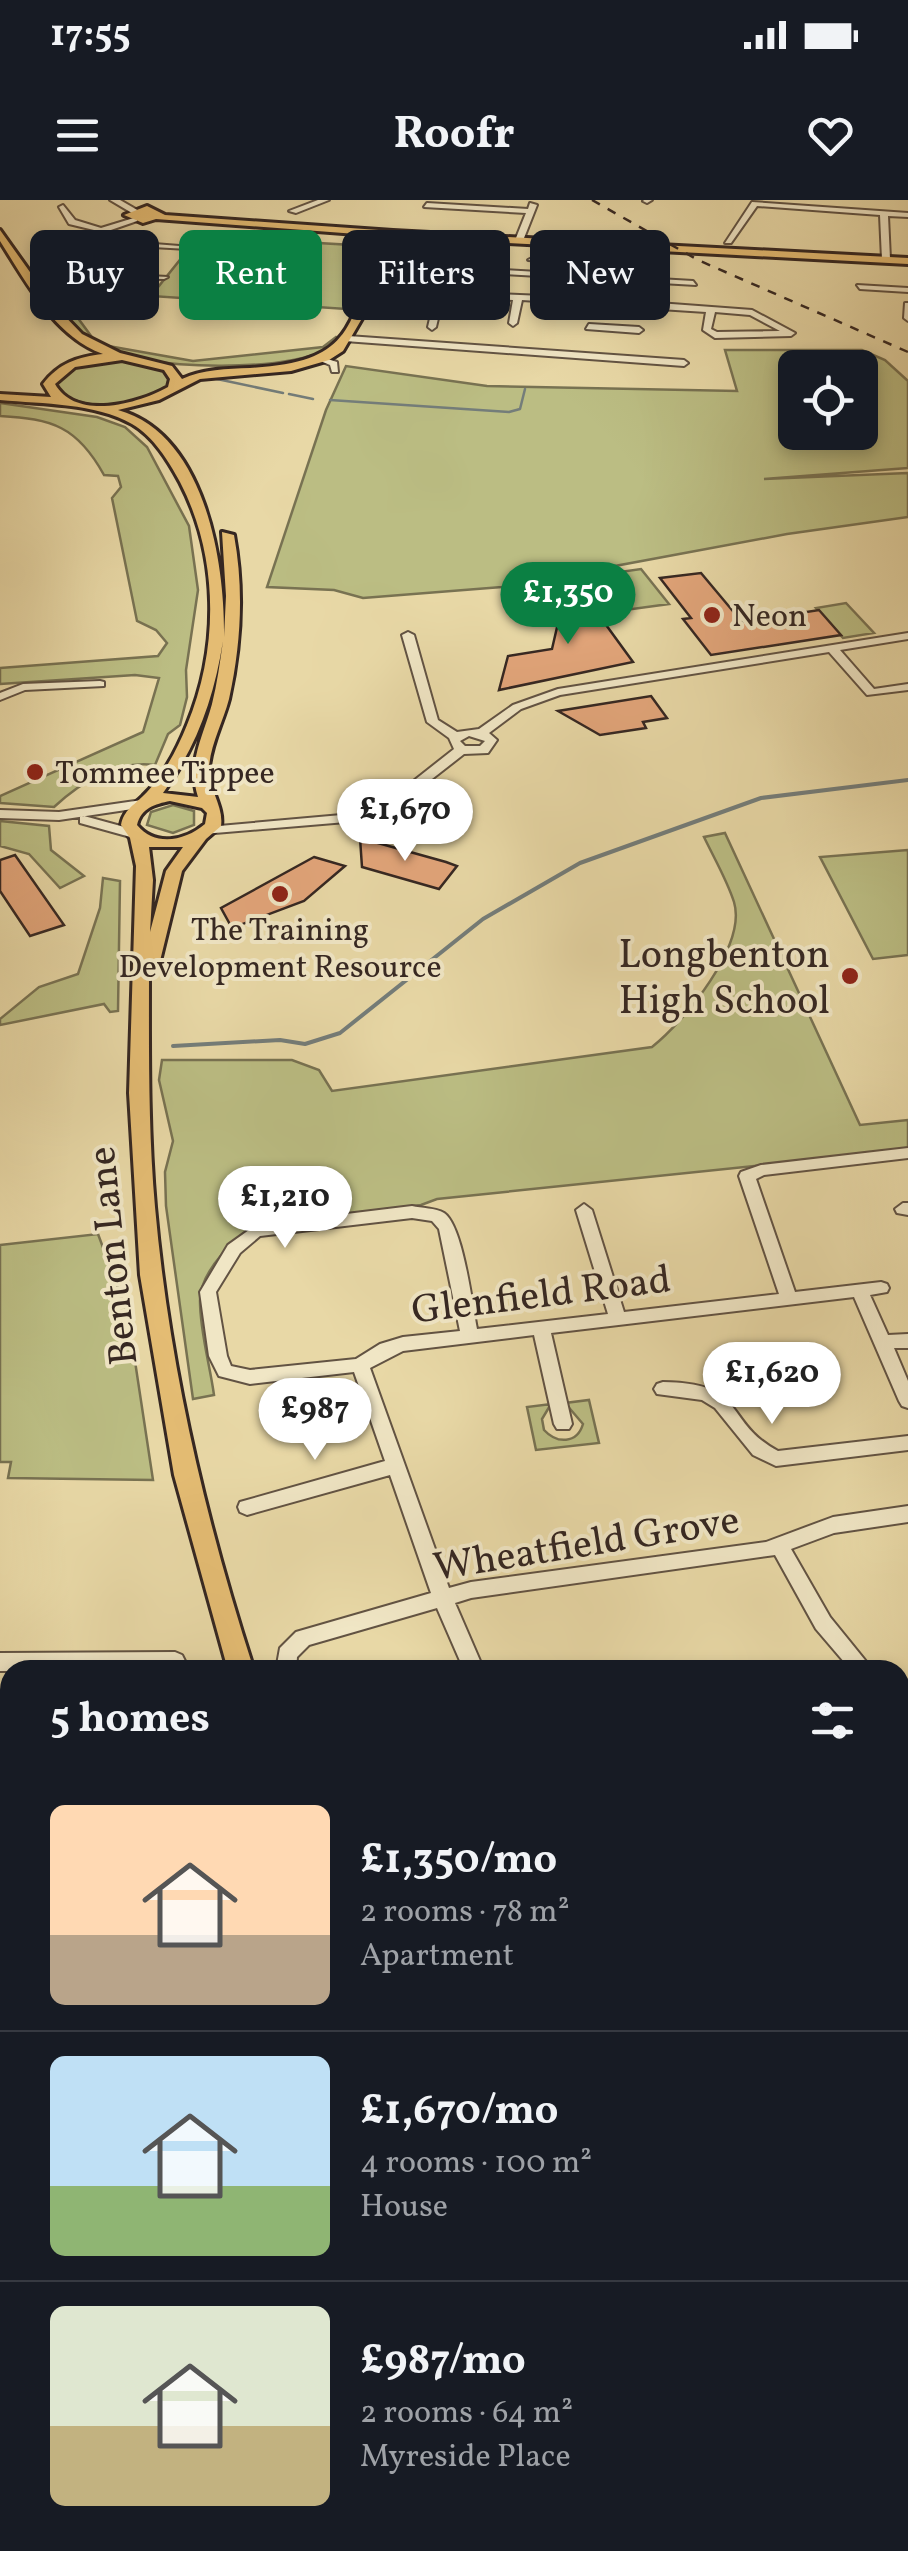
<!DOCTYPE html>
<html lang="en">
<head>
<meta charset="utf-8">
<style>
  body { margin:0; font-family:Vollkorn,serif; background:#20242c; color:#f1f3f6; height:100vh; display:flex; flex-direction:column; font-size:38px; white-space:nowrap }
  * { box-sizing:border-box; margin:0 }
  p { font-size:32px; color:#9ea1a6 }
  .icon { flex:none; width:55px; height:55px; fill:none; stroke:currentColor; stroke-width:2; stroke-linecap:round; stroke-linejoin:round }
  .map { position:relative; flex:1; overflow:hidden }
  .drawer { position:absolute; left:0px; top:1460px; width:910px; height:892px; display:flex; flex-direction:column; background:#171b24; border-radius:30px 30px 0 0; box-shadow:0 5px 15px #0003 }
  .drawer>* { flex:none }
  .hud { position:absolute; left:30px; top:30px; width:850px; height:90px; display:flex; gap:20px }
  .tools { position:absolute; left:778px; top:150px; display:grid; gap:20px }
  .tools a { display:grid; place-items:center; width:100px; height:100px; border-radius:15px; background:#171b24; box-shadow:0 5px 15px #0003; font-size:50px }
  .price { position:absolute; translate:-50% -85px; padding:0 22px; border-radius:35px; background:#fff; color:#222; font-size:32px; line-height:65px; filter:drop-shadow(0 2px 5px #0008) }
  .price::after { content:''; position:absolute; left:50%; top:60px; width:30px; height:22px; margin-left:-15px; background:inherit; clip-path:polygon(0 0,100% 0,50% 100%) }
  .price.active { background:#0b8043; color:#fff }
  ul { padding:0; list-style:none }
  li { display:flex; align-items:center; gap:30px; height:250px; padding:0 50px }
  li+li { border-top:2px solid #363941 }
  li span { display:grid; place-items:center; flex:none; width:280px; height:200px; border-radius:15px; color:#555 }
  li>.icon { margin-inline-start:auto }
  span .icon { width:120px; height:120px; fill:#fffc; stroke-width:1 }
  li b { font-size:42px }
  h2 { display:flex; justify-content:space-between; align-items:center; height:120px; padding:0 50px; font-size:42px }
  .pill { padding:0 35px; border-radius:15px; background:#171b24; box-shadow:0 5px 15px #0003; font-size:35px; line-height:90px }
  .pill.active { background:#0b8043; color:#fff }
  .status { display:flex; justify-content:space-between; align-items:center; height:70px; padding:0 50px; background:#171b24; direction:ltr }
  .status svg { height:28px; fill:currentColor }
  header { display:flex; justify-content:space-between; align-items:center; height:130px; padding:0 50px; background:#171b24; font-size:45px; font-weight:700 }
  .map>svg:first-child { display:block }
  .green { fill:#bbbd83; stroke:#787252; stroke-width:2.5; fill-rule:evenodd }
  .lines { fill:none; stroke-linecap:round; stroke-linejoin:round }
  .stream-far1 { stroke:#747d7a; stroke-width:2.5 }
  .stream { stroke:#747d7a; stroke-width:4 }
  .building { fill:#e2a57a; stroke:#352722; stroke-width:2.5 }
  .minor-casing { stroke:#625343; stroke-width:4 }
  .major-casing { stroke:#352722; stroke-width:6 }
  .minor { fill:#f0e6c5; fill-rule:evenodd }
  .major { fill:#e4bc73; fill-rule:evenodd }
  .rail { stroke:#352722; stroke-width:2.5; stroke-dasharray:9 9; stroke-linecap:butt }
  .poi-dot { fill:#8f2418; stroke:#f0e6c5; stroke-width:4 }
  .labels { text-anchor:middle; stroke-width:8; stroke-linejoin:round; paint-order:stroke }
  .far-poi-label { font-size:32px; fill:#352722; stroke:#f0e6c5; text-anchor:start }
  .poi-label { font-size:40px; fill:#352722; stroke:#f0e6c5; text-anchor:end }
  .street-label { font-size:40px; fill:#352722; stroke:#f0e6c5 }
</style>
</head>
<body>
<div class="status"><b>17:55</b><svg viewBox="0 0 49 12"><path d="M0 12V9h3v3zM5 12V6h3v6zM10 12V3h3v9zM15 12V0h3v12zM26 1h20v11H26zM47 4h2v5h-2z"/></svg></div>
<header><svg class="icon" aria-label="menu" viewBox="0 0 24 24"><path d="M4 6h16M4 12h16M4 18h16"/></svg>Roofr<svg class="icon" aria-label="heart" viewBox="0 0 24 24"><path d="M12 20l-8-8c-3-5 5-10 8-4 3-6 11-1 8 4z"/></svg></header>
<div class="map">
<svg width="908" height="2351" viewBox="0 0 908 2351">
  <rect width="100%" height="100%" fill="#e8d8a6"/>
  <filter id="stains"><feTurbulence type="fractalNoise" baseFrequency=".002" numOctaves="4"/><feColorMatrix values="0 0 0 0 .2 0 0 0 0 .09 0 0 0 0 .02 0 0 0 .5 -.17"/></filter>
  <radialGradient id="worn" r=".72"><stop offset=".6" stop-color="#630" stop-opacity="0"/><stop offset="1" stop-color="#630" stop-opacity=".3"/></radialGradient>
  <!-- green -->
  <path class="green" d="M 199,36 L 369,46 L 346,109 L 151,96 Z
    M 58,91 L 97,144 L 193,161 L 323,147 L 336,137 L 340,140 C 307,177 133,170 92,145 C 75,135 60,108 47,92 Z
    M 725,150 L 862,150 L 885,160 L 908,181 L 908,268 L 764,279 L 908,273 L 908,317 L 787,334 L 502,387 L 363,398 L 334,390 L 267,387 L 326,210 L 346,166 L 487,186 L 737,191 ZM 795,168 L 860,168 L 860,232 L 795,232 Z
    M 104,160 C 125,160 156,159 170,177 L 169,184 C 143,211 85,213 56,190 L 55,183 L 74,167 Z
    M 0,203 L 97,217 L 125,227 L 147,247 L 189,326 L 198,390 L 186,470 L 187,497 L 180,525 L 168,534 L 155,565 C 117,560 81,582 54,607 L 0,603 L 0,596 L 143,532 L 159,478 L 135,475 L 0,484 L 0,468 L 158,456 L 167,443 L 156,430 L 137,421 L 112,298 L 121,287 L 118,276 L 104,275 C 77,226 52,219 0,216 Z
    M 641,369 L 669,404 L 618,411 L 592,376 Z
    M 846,403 L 874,433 L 843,438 L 816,408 Z
    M 173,605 L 194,611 L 194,625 L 173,633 L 147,625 L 151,612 Z
    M 0,621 L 49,626 L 51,650 L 84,676 L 60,688 L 29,654 L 0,646 Z
    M 725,633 L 860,925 L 908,920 L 908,950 L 437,999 L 421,1005 L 261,1024 C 236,1035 200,1071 200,1101 C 200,1132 210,1165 214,1195 L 193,1199 L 166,1006 L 165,972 L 173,941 L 159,880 L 162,860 L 292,860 L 319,870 L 332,891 L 652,847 C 685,821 747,745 734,702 C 727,680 714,658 704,637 Z
    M 908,650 L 908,755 L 873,759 L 820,657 Z
    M 103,678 L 120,681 L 118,811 L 110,812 L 104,804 L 0,825 L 0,819 L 39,787 L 78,774 L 100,708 Z
    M 98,1034 L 128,1115 L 153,1280 L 8,1278 L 11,1262 L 0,1262 L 0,1045 Z
    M 589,1200 L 599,1243 L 536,1250 L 527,1207 L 551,1204 L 542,1219 L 544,1230 C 557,1244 577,1244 583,1224 L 565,1203 Z"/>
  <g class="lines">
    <!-- stream-far1 -->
    <path class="stream-far1" d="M 217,179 L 283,193
      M 289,194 L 313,199
      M 330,200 L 509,212 L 520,209 L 525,189"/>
    <!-- stream -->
    <path class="stream" d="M 173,846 L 280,840 L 305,844 L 340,833 L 483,719 L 580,663 L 761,598 L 908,580"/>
  </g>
  <!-- building -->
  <path class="building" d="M 701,373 L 742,422 L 819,410 L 841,435 L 711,455 L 683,419 L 691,418 L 660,378 Z
    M 585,396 L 633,462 L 499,490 L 508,456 L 552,449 L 558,423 L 543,402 Z
    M 651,496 L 667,518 L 643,522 L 646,528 L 600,535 L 558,511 Z
    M 360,638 L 446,662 L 457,666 L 439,689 L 362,667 Z
    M 15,655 L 64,725 L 30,736 L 0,691 L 0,660 Z
    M 314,657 L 345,666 L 304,701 L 232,728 L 221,708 Z"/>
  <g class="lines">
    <!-- minor casing -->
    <g class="minor-casing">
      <path id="minor" d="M 110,0 L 120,0 L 139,11 L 132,13 Z
        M 318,0 L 329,0 L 296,13 L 289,11 Z
        M 652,0 L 647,3 L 643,1 L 644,0 Z
        M 752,2 L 908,13 L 908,17 L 888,16 L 890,59 L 886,61 L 882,59 L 880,15 L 757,6 L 731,43 L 725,43 Z
        M 427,3 L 528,9 L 530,3 L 537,5 L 524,38 L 520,40 L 516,38 L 526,13 L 424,7 Z
        M 63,5 L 75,20 L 101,28 L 137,17 L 137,21 L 76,42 L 94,48 L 116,41 L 192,47 L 188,49 L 117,45 L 98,52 L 109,74 L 168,77 L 164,79 L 108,78 L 102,85 L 80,87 L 80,83 L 97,81 L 102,76 L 91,52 L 69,44 L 36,55 L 32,53 L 94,30 L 69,24 L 59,7 Z
        M 616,41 L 620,43 L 621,50 L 636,58 L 636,62 L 618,66 L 528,60 L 532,58 L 618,62 L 626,59 L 613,51 L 612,43 Z
        M 488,69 L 693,81 L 696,85 L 488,73 L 479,76 L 474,93 L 591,98 L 752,110 L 795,133 L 791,136 L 715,138 L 703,130 L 706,112 L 522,100 L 517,123 L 513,126 L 509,123 L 513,100 L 443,97 L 436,127 L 432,130 L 428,127 L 435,97 L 360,92 L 364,90 L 466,93 L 472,73 ZM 715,112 L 750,115 L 780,131 L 717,132 L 711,129 Z
        M 857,85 L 908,88 L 908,92 L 860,89 Z
        M 905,103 L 908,103 L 908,121 L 904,118 Z
        M 589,124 L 639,127 L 643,130 L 639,133 L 586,129 Z
        M 348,136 L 684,160 L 688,163 L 684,166 L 345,141 Z
        M 318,156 L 337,162 L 338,172 L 332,172 L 330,165 L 318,160 Z
        M 408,432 L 414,435 L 438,520 L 457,532 L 479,529 L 513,505 L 558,489 L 908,433 L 908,439 L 840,450 L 874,489 L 908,484 L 908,490 L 867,495 L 829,452 L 560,495 L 521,509 L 489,533 L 497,540 L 488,553 L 464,554 L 391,611 L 370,620 L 203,634 L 202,631 L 208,627 L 364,613 L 383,605 L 454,549 L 449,538 L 427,522 L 402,435 ZM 469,536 L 485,541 L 480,546 L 465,546 L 460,541 Z
        M 100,481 L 104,482 L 104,486 L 25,490 L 0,500 L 0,493 L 23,484 Z
        M 142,600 L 148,604 L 146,607 L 59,620 L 0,618 L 0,610 L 59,612 Z
        M 84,616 L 139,631 L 140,634 L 134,638 L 80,623 L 80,617 Z
        M 908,948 L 908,958 L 764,975 L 756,979 L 795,1092 L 881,1082 L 887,1084 L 889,1088 L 887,1092 L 870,1095 L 888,1135 L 908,1134 L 908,1148 L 894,1148 L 908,1181 L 908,1208 L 902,1206 L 899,1201 L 854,1097 L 551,1133 L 572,1224 L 569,1229 L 557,1229 L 554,1224 L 534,1135 L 403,1151 L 370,1168 L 449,1388 L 471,1382 L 766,1342 L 833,1317 L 908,1306 L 908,1322 L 834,1333 L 791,1349 L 830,1417 L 873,1470 L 851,1470 L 816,1429 L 775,1355 L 471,1398 L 455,1403 L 484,1470 L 464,1470 L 437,1408 L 309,1445 L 297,1457 L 296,1470 L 276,1470 L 280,1448 L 296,1432 L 431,1393 L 390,1275 L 247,1315 L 240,1312 L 238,1307 L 240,1302 L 385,1261 L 354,1172 L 250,1184 L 219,1176 L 209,1156 L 200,1092 L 228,1045 L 256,1025 L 412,1006 C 421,1008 436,1008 444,1013 C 463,1026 472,1104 477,1129 L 608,1114 L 576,1010 L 584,1004 L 592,1010 L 624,1112 L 779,1094 L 739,976 L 741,972 L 761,965 ZM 412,1018 L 432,1021 L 439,1029 L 460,1131 L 403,1137 L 380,1144 L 356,1159 L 250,1170 L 231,1166 L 227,1156 L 216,1092 L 240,1053 L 260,1036 Z
        M 903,1003 L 908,1003 L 908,1015 L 897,1013 L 895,1009 Z
        M 663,1182 C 749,1183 722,1221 778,1251 L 908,1236 L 908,1250 L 776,1266 L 753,1255 L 715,1208 L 702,1200 L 657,1194 L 654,1189 L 657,1184 Z
        M 175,1452 L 182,1455 L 185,1461 L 182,1467 L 175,1470 L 0,1471 L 0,1453 Z
        M 900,1496 L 908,1499 L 908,1521 L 900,1518 Z
        M 908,1628 L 908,1648 L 900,1649 L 900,1629 Z
        M 10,1642 L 10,1662 L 0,1665 L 0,1645 Z
        M 908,1862 L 908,1886 L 900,1887 L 900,1863 Z
        M 908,2142 L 908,2168 L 900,2170 L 900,2144 Z
        M 10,2299 L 10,2327 L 0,2330 L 0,2302 Z
        M 229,2342 L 257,2342 L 260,2351 L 232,2351 Z
        M 483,2342 L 521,2342 L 517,2351 L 479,2351 Z"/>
    </g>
    <!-- major casing -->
    <g class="major-casing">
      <path id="major" d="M 147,6 L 165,15 L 393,31 L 908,58 L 908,64 L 395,37 L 387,43 L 364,115 L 343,151 L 329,160 L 291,171 L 200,179 L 159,200 L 118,210 C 205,234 225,362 224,437 L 226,396 L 222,332 L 234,335 C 244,389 241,445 229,499 C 223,522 211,543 209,567 C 208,589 224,606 221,626 L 206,639 L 182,671 L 159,765 L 149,770 C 149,849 148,928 155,1007 C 169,1165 205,1319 254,1470 L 228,1470 L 174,1275 L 140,1075 L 129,893 L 136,666 L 130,638 L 121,625 C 124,610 133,606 143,596 C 162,578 177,550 187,525 C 219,448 219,357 180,282 C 168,260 154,237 132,224 C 95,203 44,204 0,200 L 0,194 L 51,197 L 43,184 C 59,163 78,157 103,154 C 54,136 27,83 0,41 L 0,30 L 52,103 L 82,134 L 120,153 L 172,166 L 182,179 C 203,169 227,169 250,168 C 352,162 350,129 377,42 L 383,36 L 156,19 L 143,23 L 124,15 ZM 122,160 L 164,170 L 170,179 L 168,187 C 138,204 76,221 55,184 L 75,167 ZM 223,441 C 220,462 217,484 212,504 C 203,537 187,563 198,597 L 163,593 C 197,546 214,498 223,441 ZM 170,601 L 202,608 L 207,613 L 205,624 C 185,641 155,647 137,625 C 141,608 155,604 170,601 ZM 149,647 L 183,647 L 166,671 L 150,732 L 153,680 Z
        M 585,2342 L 621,2342 L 625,2351 L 589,2351 Z"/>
    </g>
    <!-- minor -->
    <use href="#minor" class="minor"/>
    <!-- major -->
    <use href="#major" class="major"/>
    <!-- rail -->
    <path class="rail" d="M 592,0 L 698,60 L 908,152"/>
  </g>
  <!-- markers -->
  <g class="poi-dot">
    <circle cx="712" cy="415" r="10"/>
    <circle cx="35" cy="572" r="10"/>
    <circle cx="280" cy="694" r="10"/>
    <circle cx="850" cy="776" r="10"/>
  </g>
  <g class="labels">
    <!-- far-poi labels -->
    <g class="far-poi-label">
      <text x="732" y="426">Neon</text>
      <text x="55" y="583">Tommee Tippee</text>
      <text x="280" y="740" text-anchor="middle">The Training<tspan x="280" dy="37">Development Resource</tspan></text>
    </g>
    <!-- poi labels -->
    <g class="poi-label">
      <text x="830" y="767">Longbenton<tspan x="830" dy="46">High School</tspan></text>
    </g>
    <!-- street labels -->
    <g class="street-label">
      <text transform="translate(111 1056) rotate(-96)" y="14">Benton Lane</text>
      <text transform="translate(541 1093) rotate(-7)" y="14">Glenfield Road</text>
      <text transform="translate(586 1342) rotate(-9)" y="14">Wheatfield Grove</text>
    </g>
  </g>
  <rect width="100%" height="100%" filter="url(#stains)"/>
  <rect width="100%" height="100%" fill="url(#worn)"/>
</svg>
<div class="tools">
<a><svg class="icon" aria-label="locate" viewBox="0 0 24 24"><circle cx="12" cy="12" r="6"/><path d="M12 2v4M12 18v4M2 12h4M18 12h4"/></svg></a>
</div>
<b class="price active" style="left:568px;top:447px">£1,350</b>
<b class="price" style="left:405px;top:664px">£1,670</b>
<b class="price" style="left:285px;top:1051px">£1,210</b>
<b class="price" style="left:772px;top:1227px">£1,620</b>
<b class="price" style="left:315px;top:1263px">£987</b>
<div class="hud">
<a class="pill">Buy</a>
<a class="pill active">Rent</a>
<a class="pill">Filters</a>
<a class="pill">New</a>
</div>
<section class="drawer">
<h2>5 homes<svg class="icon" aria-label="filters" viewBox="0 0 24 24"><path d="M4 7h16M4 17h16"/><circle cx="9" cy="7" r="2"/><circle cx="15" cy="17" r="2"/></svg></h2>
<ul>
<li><span style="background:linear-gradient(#ffd9b3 65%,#b9a48a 0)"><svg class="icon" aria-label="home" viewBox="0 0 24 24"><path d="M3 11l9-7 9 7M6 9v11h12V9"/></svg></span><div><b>£1,350/mo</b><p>2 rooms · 78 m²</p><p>Apartment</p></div></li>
<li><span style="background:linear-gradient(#bfe0f5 65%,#8fb573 0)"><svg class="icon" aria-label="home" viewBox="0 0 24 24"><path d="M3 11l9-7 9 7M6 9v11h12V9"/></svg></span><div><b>£1,670/mo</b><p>4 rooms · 100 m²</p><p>House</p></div></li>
<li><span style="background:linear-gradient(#dfe7d0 60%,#c2b280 0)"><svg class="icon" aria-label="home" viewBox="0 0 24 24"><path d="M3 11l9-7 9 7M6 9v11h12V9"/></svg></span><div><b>£987/mo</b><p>2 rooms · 64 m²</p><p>Myreside Place</p></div></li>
</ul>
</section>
</div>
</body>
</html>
